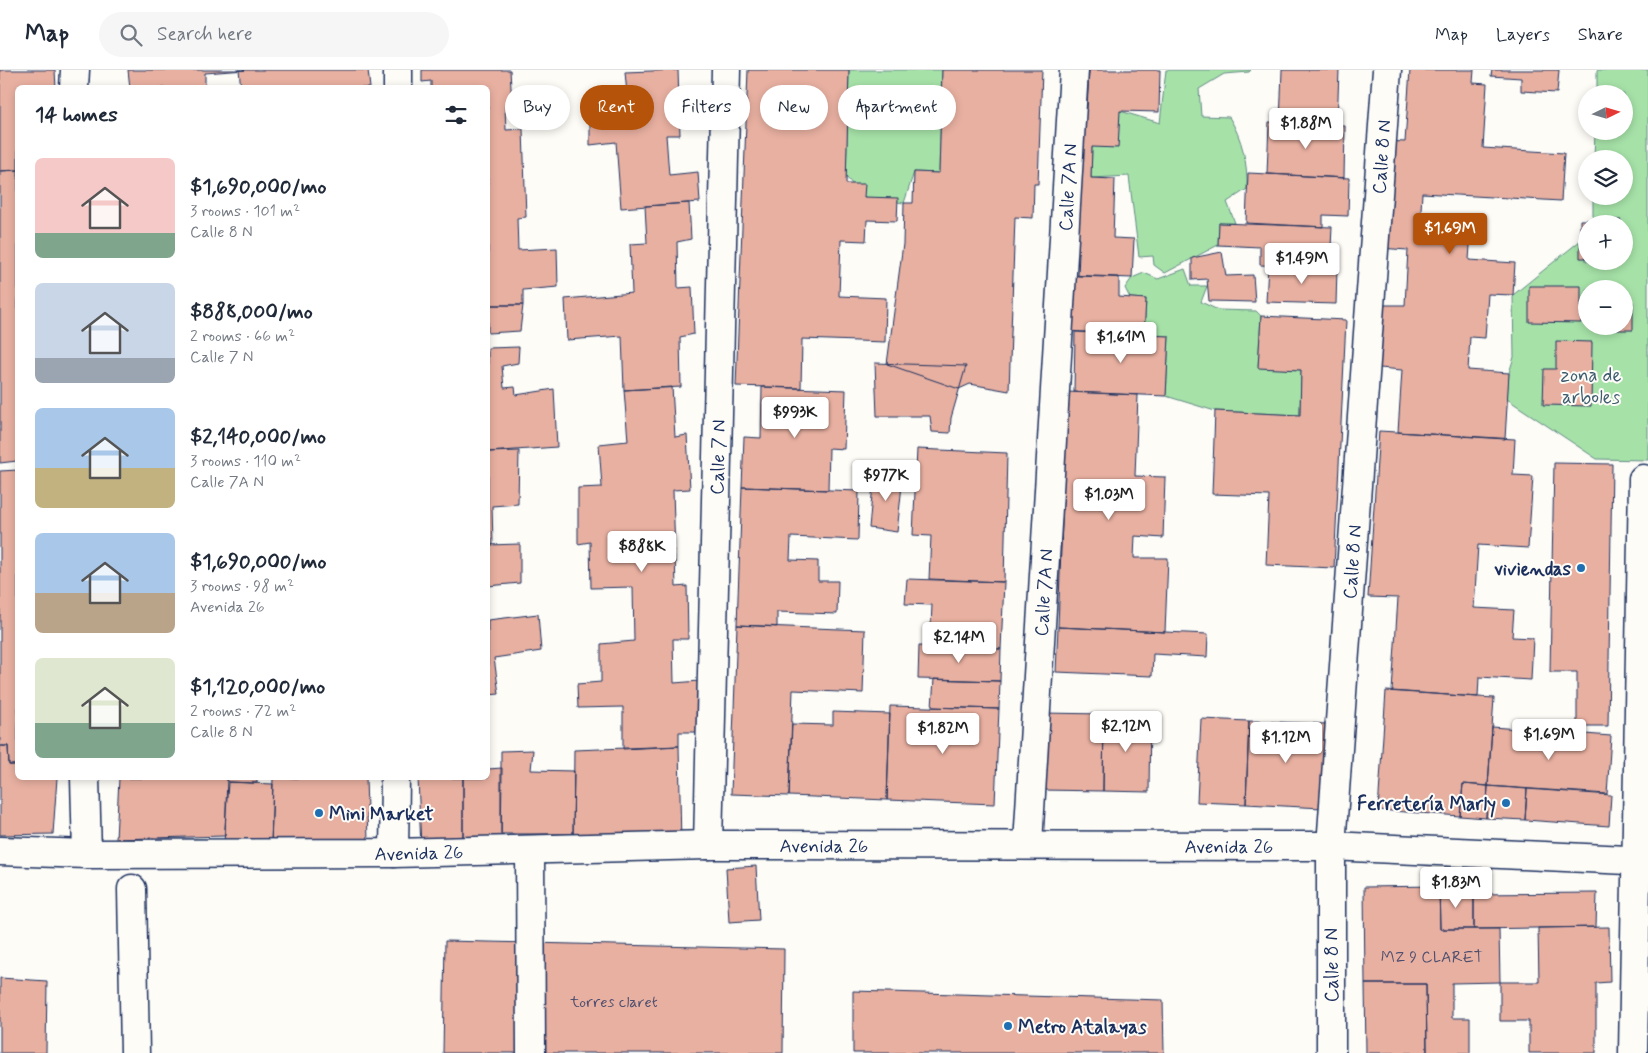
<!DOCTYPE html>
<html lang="en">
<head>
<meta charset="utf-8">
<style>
  body { margin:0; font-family:Mynerve,sans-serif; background:#f6f6f7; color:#1f2937; height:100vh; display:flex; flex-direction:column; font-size:19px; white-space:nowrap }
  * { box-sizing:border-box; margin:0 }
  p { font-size:16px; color:#747a83 }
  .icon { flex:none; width:28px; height:28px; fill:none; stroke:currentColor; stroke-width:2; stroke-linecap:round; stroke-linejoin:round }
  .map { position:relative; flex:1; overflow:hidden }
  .drawer { position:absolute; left:15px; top:15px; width:475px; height:695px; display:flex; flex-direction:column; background:#fff; border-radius:8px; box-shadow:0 2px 8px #0003 }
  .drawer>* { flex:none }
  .top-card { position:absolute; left:505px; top:15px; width:475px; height:45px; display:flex; gap:10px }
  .needle { width:32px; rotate:85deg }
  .fabs { position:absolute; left:1578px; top:15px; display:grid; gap:10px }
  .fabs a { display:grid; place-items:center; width:55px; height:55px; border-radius:50%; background:#fff; box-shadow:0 2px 8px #0003; font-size:25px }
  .price { position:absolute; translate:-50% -42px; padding:0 11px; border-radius:5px; background:#fff; color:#222; font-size:16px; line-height:32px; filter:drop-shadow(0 1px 2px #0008) }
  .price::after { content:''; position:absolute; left:50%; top:30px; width:15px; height:11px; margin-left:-8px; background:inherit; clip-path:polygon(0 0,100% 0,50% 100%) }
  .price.selected { background:#b45309; color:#fff }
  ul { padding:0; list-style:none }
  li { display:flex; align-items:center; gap:15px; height:125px; padding:0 20px }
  li span { display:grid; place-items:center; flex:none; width:140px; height:100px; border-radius:8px; color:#555 }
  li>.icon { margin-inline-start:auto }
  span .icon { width:60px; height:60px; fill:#fffc; stroke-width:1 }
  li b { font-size:21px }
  h2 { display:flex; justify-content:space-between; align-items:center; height:60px; padding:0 20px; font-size:21px }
  .chip { padding:0 18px; border-radius:22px; background:#fff; box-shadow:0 2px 8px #0003; font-size:18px; line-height:45px }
  .chip.selected { background:#b45309; color:#fff }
  header { display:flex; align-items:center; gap:30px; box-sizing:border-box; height:70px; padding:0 25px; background:#fff; border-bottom:1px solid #e0e1e3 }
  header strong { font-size:24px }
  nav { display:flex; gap:28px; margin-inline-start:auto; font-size:18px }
  .search { width:350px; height:45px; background:#f6f6f7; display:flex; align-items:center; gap:12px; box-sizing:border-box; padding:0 18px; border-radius:28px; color:#747a83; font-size:19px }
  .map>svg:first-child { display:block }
  .green { fill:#a6e2a8; stroke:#608883; fill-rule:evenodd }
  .building { fill:#e8b0a1; stroke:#1b2f5e }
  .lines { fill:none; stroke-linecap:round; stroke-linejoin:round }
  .minor-casing { stroke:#1b2f5e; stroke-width:31 }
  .minor { stroke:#fdfcf7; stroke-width:28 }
  .poi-dot { fill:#1f6fb2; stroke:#fdfcf7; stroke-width:2 }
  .labels { text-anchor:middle; stroke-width:4; stroke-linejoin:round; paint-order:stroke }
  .number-label { font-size:16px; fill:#4e4f6f }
  .street-label { font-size:19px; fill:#1b2f5e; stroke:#fdfcf7 }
  .park-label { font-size:19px; fill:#3e5c70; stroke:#fdfcf7 }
  .poi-label { font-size:19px; font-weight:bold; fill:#1b2f5e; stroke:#fdfcf7; text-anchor:end }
</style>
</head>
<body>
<header>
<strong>Map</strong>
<div class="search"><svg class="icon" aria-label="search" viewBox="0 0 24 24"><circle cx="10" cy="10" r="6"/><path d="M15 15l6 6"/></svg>Search here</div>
<nav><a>Map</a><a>Layers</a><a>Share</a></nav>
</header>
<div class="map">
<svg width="1648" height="983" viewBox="0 0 1648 983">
  <rect width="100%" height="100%" fill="#fdfcf7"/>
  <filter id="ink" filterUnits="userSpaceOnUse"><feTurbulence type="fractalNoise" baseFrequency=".02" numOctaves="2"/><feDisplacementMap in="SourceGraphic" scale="10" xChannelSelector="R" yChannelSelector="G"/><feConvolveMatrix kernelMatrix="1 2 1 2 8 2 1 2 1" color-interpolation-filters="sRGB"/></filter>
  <g filter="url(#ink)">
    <!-- green -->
    <path class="green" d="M 849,0 L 942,0 L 939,103 L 914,102 L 904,133 L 864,127 L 846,107 Z
      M 1166,0 L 1251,0 L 1249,2 L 1224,4 L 1199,19 L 1201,46 L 1229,47 C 1242,68 1248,94 1247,119 L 1227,132 L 1235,153 L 1219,153 L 1218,175 L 1165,203 L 1154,195 L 1153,186 L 1139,187 L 1129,106 L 1091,108 L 1092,77 L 1120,41 L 1160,53 Z
      M 1597,0 L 1648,0 L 1648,390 L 1597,389 L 1507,329 L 1509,303 L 1514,287 L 1513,225 L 1586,166 L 1586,191 L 1624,191 L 1624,154 L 1593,154 L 1593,126 L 1624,126 L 1624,89 L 1594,89 L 1595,61 L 1624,61 L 1624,24 L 1597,24 ZM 1586,219 L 1624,219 L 1624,256 L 1586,256 Z
      M 1185,199 L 1191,216 L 1207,216 L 1201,232 L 1218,240 L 1256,241 L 1261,246 L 1258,297 L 1301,300 L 1300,345 L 1215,341 L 1166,326 L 1169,266 L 1144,265 L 1146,229 L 1130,228 L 1125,218 L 1132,208 L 1144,203 L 1158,209 Z"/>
    <!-- building -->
    <path class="building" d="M 0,0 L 55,0 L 56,18 L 18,18 L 18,100 L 0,101 Z
      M 128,0 L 245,0 L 205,3 L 205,18 L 130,18 Z
      M 239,0 L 368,0 L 370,18 L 241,18 Z
      M 422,0 L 510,0 L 512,35 L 505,36 L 506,60 L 523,59 L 526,147 L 517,148 L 518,180 L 557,178 L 558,217 L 523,220 L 523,235 L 488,235 L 488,18 L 431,18 L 431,11 L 422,12 Z
      M 678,0 L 680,65 L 666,65 L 669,105 L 698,102 L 700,132 L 621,138 L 616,72 L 590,75 L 590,42 L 628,35 L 625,2 Z
      M 748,0 L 849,0 L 846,114 L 865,114 L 864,127 L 898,128 L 897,151 L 867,150 L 866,171 L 841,170 L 839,226 L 886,228 L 885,272 L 802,269 L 801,318 L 736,316 Z
      M 942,0 L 1042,0 L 1038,114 L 1034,114 L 1033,148 L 1015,147 L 1009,321 L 970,314 L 959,319 L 887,294 L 903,174 L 904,133 L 913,133 L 914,102 L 939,103 Z
      M 1089,0 L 1160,0 L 1159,42 L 1120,41 L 1118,78 L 1092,77 L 1091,108 L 1115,109 L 1113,168 L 1134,169 L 1132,208 L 1078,206 L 1079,183 L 1072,183 L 1073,39 L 1087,39 Z
      M 1282,0 L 1339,0 L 1337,55 L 1280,53 Z
      M 1410,0 L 1474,0 L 1473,13 L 1487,14 L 1483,78 L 1564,83 L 1561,131 L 1422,123 L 1420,158 L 1471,161 L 1469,190 L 1515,193 L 1513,225 L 1488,224 L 1485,268 L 1470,267 L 1468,300 L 1509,303 L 1505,369 L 1398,362 L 1402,300 L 1380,298 L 1384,235 L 1405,235 L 1408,180 L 1379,178 L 1385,71 L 1405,72 Z
      M 1492,0 L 1559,0 L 1557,23 L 1521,21 L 1521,8 L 1491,6 Z
      M 1269,52 L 1345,56 L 1344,108 L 1267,104 Z
      M 18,100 L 18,393 L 17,391 L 0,393 L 0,101 Z
      M 1248,103 L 1349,108 L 1348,146 L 1323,145 L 1323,157 L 1246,153 Z
      M 689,133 L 691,169 L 677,172 L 678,218 L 692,217 L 694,264 L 680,267 L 681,317 L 624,320 L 622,266 L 567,270 L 565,229 L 632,223 L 630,174 L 647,173 L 645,136 Z
      M 1580,150 L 1621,150 L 1621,154 L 1586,154 L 1586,188 L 1580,188 Z
      M 1219,153 L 1332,157 L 1330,198 L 1260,195 L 1260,177 L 1218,175 Z
      M 1222,182 L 1226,206 L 1253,205 L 1255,232 L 1209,231 L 1207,209 L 1192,210 L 1192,188 Z
      M 1268,195 L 1337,198 L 1336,234 L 1266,232 Z
      M 1068,205 L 1119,207 L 1119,227 L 1146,229 L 1144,265 L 1066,261 Z
      M 1529,216 L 1581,216 L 1581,253 L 1529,252 Z
      M 1624,231 L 1633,232 L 1633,260 L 1595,260 L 1595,256 L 1624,256 Z
      M 488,235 L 523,235 L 520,261 L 488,263 Z
      M 1261,246 L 1346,250 L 1334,498 L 1266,495 L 1269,426 L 1212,424 L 1215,341 L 1300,345 L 1301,300 L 1258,298 Z
      M 1075,262 L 1169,266 L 1166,326 L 1074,322 Z
      M 1556,271 L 1592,272 L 1591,336 L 1543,335 L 1544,299 L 1556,299 Z
      M 519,277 L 518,293 L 502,296 L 504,318 L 515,317 L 516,325 L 554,319 L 557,377 L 488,382 L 488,278 Z
      M 875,293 L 966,296 L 951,348 L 950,363 L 932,362 L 930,346 L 877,346 Z
      M 672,317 L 675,367 L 687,365 L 690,419 L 673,420 L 676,517 L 687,516 L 688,569 L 673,569 L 674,613 L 700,611 L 700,662 L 679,662 L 679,676 L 623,679 L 623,637 L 578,638 L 577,614 L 601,612 L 601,574 L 634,571 L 633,517 L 591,518 L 590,472 L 578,474 L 578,418 L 602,417 L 599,374 L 628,371 L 624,320 Z
      M 762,317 L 846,320 L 844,379 L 829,378 L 828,420 L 742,417 L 744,367 L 761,368 Z
      M 1067,322 L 1138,325 L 1135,406 L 1165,407 L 1163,468 L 1135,466 L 1134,488 L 1168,488 L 1165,562 L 1058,557 Z
      M 1379,361 L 1515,369 L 1513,405 L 1533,406 L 1528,478 L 1478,475 L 1474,538 L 1514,540 L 1512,567 L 1533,568 L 1531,610 L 1479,607 L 1478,627 L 1392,621 L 1398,528 L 1368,527 Z
      M 917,379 L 1007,383 L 1004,512 L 929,509 L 931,466 L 913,465 Z
      M 519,381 L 518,434 L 492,436 L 493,475 L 488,475 L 488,382 Z
      M 1554,393 L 1612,394 L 1608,656 L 1577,656 L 1577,602 L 1550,602 Z
      M 18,400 L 18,695 L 9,695 L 8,676 L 0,676 L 0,401 Z
      M 874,404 L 903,406 L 897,462 L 869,458 Z
      M 742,417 L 859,421 L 858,470 L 791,467 L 790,490 L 818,491 L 818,511 L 838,511 L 837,544 L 777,542 L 777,557 L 737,555 Z
      M 520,474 L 520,513 L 488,516 L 488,475 Z
      M 907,509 L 1004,512 L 1001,579 L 949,577 L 950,557 L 931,556 L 932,535 L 905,534 Z
      M 538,544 L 541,581 L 494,588 L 499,624 L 488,625 L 488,550 Z
      M 737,555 L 865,560 L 863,623 L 793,620 L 789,726 L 731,724 Z
      M 1058,557 L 1208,564 L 1207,587 L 1153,584 L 1152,606 L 1056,602 Z
      M 919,576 L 1001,579 L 1000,611 L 918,609 Z
      M 934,609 L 1000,611 L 999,639 L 932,637 Z
      M 1386,621 L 1494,628 L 1488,716 L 1463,714 L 1460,746 L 1378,740 Z
      M 890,636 L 999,639 L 995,734 L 887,730 Z
      M 833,642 L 890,644 L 887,730 L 789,726 L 792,654 L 833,655 Z
      M 1043,643 L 1104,644 L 1103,721 L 1042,720 Z
      M 1104,644 L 1150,645 L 1149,722 L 1103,721 Z
      M 1201,649 L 1249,651 L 1246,734 L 1197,732 Z
      M 1249,651 L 1325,654 L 1322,738 L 1246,734 Z
      M 1492,657 L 1611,666 L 1607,724 L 1488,716 Z
      M 0,676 L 8,676 L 9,695 L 18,695 L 18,708 L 57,708 L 53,764 L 0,765 Z
      M 679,676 L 681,774 L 573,774 L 574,680 Z
      M 533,680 L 531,700 L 574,701 L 573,764 L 501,764 L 501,681 Z
      M 502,698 L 501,776 L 463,778 L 463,708 L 488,708 L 488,699 Z
      M 119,708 L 227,708 L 225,766 L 116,769 Z
      M 227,708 L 257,708 L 257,713 L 228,712 Z
      M 273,708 L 366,708 L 368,771 L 271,776 Z
      M 418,708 L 463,708 L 463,778 L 421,778 Z
      M 228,712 L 273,714 L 271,776 L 224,774 Z
      M 1463,714 L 1488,716 L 1486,748 L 1460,746 Z
      M 1488,716 L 1527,719 L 1525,750 L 1486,748 Z
      M 1527,719 L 1611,725 L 1609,756 L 1525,750 Z
      M 756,796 L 759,850 L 729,852 L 726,798 Z
      M 1439,816 L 1474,824 L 1474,859 L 1440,859 Z
      M 1439,816 L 1440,859 L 1499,859 L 1500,912 L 1452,913 L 1452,948 L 1470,948 L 1470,983 L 1427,983 L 1426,914 L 1365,914 L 1364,817 Z
      M 1597,823 L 1596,857 L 1474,859 L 1474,824 Z
      M 1609,857 L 1610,912 L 1596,913 L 1596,983 L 1529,983 L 1529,951 L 1500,951 L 1500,912 L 1539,912 L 1538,858 Z
      M 445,871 L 784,879 L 783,983 L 443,983 Z
      M 0,908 L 47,911 L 46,983 L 0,983 Z
      M 1365,914 L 1426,914 L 1427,983 L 1366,983 Z
      M 853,921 L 1163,930 L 1164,983 L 853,983 Z"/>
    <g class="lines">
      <!-- minor casing -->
      <g class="minor-casing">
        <g id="minor">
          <path d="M 74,18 L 75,0"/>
          <path d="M 398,18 L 398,0"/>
          <path d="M 85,708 L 87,784"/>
          <path id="s1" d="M 1028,774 L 1074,0"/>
          <path id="s2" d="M 708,775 L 726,0"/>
          <path d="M 530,780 L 531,983"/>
          <path id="s3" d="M 0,781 L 87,784 L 394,783 L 708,775 L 1331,776 L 1648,791"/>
          <path d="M 394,783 L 395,708"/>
          <path d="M 132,819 L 135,983"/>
          <path id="s4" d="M 1331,983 L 1331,776 L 1387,0"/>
          <path d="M 1633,983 L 1643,409"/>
        </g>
      </g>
      <!-- minor -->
      <use href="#minor" class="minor"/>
    </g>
  </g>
  <!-- markers -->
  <g class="poi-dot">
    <circle cx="1581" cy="498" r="5"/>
    <circle cx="1506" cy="733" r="5"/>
    <circle cx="319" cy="743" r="5"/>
    <circle cx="1008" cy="956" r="5"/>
  </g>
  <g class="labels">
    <!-- number labels -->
    <g class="number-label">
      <text x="1432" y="892">MZ 9 CLARET</text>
      <text x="614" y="937">torres claret</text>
    </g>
    <!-- street labels -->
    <g class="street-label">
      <text dy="7" stroke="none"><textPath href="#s4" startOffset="898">Calle 8 N</textPath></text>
      <text dy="7" stroke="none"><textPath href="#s1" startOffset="658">Calle 7A N</textPath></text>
      <text dy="7" stroke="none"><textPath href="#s2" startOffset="388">Calle 7 N</textPath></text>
      <text dy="7" stroke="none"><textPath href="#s4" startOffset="492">Calle 8 N</textPath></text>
      <text dy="7" stroke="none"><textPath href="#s1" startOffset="252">Calle 7A N</textPath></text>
      <text dy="7" stroke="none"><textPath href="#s3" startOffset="824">Avenida 26</textPath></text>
      <text dy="7" stroke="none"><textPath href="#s3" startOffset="1229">Avenida 26</textPath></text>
      <text dy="7" stroke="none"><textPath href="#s3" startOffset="419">Avenida 26</textPath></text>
      <text transform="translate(1331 895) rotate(-90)" y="7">Calle 8 N</text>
    </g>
    <!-- park labels -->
    <g class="park-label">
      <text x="1591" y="311">zona de<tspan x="1591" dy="22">arboles</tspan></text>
    </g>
    <!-- poi labels -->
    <g class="poi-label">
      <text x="1571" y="505">viviendas</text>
      <text x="1496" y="740">Ferretería Marly</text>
      <text x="329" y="750" text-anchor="start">Mini Market</text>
      <text x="1018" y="963" text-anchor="start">Metro Atalayas</text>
    </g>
  </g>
</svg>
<div class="fabs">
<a><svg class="needle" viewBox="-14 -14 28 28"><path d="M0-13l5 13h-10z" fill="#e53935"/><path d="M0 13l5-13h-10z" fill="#747a83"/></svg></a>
<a><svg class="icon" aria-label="layers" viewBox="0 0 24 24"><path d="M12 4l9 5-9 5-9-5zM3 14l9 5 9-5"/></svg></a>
<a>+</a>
<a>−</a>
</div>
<b class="price" style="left:1306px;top:80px">$1.88M</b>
<b class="price selected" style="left:1450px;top:185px">$1.69M</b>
<b class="price" style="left:1302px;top:215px">$1.49M</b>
<b class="price" style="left:1121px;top:294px">$1.61M</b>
<b class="price" style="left:795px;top:369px">$993K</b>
<b class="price" style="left:886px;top:432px">$977K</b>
<b class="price" style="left:1109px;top:451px">$1.03M</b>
<b class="price" style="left:642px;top:503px">$888K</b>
<b class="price" style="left:959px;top:594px">$2.14M</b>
<b class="price" style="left:1126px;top:683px">$2.12M</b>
<b class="price" style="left:943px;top:685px">$1.82M</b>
<b class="price" style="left:1549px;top:691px">$1.69M</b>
<b class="price" style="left:1286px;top:694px">$1.12M</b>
<b class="price" style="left:1456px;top:839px">$1.83M</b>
<div class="top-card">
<a class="chip">Buy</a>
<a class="chip selected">Rent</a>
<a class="chip">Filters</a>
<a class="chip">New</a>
<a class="chip">Apartment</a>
</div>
<section class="drawer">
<h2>14 homes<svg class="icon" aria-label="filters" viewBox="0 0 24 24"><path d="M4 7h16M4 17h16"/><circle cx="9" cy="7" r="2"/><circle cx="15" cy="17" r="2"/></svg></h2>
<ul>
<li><span style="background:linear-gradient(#f6c9c9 75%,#7fa58c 0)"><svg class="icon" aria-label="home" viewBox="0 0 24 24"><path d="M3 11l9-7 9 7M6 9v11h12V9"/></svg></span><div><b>$1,690,000/mo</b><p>3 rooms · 101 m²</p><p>Calle 8 N</p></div></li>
<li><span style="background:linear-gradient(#c9d6e8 75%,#9aa5b1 0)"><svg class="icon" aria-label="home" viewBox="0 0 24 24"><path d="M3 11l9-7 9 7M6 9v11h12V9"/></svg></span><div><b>$888,000/mo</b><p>2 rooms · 66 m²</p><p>Calle 7 N</p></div></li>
<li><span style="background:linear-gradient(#a9c7e8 60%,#c2b280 0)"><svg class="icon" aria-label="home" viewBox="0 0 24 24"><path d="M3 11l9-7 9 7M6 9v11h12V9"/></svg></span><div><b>$2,140,000/mo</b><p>3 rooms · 110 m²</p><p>Calle 7A N</p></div></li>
<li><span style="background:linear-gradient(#a9c7e8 60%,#b9a48a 0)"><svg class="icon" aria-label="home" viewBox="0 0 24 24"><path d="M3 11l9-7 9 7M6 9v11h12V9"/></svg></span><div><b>$1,690,000/mo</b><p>3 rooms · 98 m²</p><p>Avenida 26</p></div></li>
<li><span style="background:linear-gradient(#dfe7d0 65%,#7fa58c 0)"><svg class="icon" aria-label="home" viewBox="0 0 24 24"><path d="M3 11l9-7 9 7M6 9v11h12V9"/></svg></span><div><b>$1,120,000/mo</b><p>2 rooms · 72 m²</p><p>Calle 8 N</p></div></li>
</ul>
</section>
</div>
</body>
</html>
